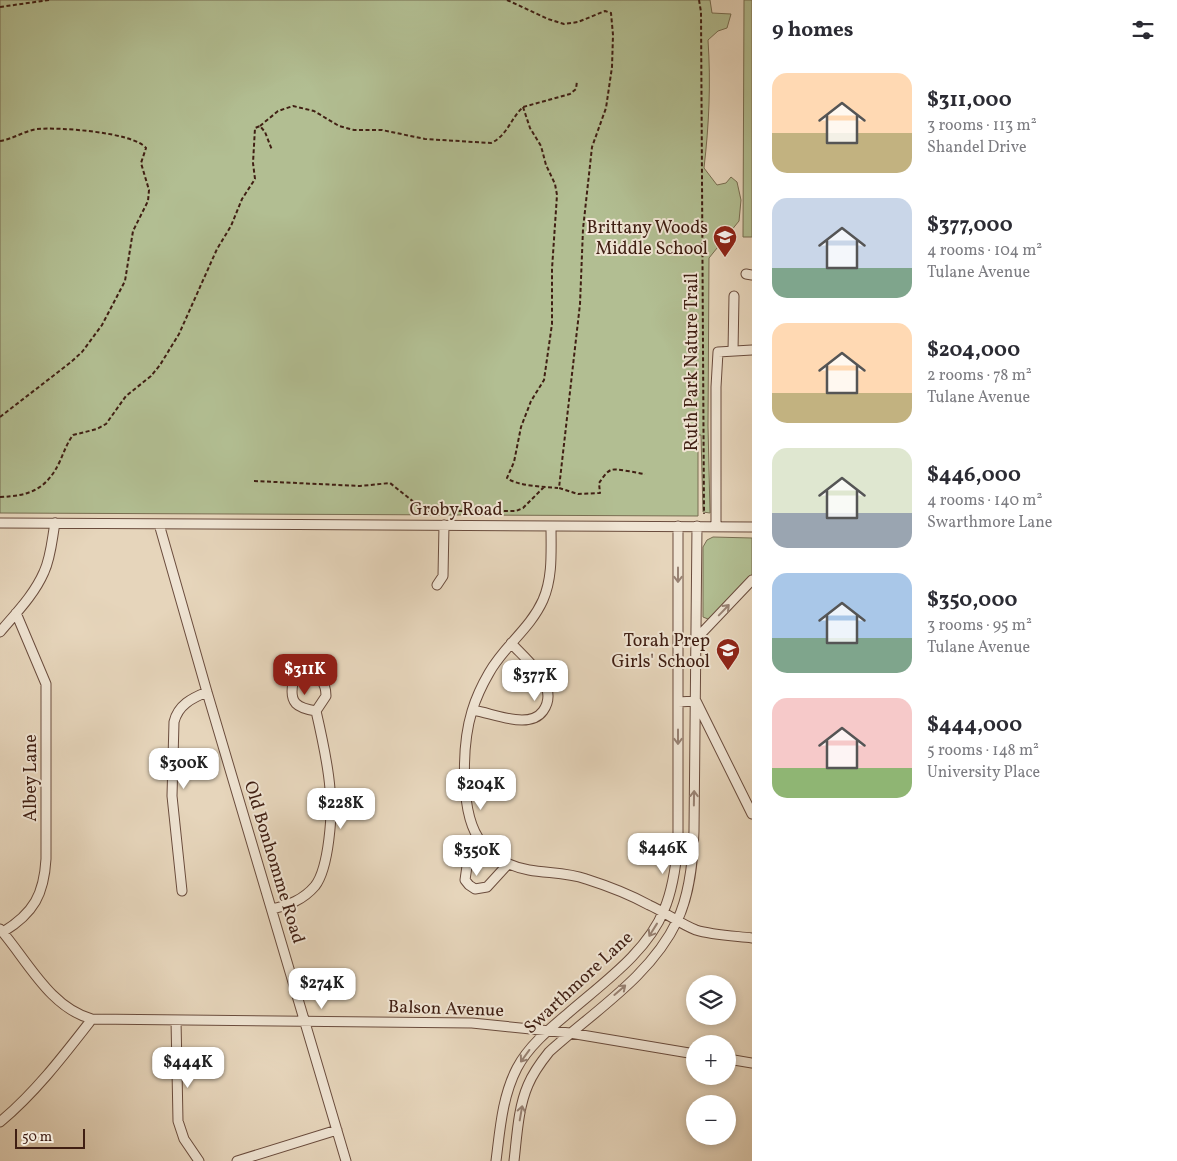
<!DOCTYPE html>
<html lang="en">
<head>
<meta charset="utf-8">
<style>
  body { margin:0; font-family:Vollkorn,serif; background:#f7f7f7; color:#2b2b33; height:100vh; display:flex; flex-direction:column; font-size:19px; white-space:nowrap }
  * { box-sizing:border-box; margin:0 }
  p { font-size:16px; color:#7c7c81 }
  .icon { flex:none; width:28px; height:28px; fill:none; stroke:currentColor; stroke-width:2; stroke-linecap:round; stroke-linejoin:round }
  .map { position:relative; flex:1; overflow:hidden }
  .details { display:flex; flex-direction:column; background:#fff; width:425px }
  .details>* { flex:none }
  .buttons { position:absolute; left:686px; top:975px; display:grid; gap:10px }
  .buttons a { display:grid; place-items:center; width:50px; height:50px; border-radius:50%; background:#fff; box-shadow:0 2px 8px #0003; font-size:25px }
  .scale { position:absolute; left:15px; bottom:12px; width:70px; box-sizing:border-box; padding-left:5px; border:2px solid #401f13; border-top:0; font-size:14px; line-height:18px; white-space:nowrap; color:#401f13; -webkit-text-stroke:4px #efe4d3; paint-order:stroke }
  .price { position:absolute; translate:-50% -42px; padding:0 11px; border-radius:10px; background:#fff; color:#222; font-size:16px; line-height:32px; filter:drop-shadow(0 1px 2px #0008) }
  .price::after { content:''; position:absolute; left:50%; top:30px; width:15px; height:11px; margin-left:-8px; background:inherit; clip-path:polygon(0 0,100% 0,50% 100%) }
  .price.active { background:#8f2418; color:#fff }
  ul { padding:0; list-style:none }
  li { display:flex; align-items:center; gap:15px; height:125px; padding:0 20px }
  li span { display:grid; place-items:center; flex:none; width:140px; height:100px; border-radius:15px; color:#555 }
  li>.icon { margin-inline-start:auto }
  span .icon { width:60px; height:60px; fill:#fffc; stroke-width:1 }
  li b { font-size:21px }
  h2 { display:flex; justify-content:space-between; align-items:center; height:60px; padding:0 20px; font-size:21px }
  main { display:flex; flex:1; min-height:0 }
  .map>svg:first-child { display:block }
  .green { fill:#b2be92; stroke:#796e52 }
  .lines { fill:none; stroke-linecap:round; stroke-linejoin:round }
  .minor-casing { stroke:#6a4c3d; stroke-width:11 }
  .path { stroke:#401f13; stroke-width:2; stroke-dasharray:4 2.5; stroke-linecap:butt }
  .minor { stroke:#efe4d3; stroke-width:9 }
  .oneway { stroke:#988273 }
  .labels { text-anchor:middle; stroke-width:4; stroke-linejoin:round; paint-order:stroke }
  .poi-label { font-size:18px; fill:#401f13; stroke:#efe4d3; text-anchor:end }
  .street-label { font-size:18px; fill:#401f13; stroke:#efe4d3 }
</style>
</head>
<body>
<main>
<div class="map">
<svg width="752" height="1161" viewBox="0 0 752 1161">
  <rect width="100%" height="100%" fill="#e6d5bb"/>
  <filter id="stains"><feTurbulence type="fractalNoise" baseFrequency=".004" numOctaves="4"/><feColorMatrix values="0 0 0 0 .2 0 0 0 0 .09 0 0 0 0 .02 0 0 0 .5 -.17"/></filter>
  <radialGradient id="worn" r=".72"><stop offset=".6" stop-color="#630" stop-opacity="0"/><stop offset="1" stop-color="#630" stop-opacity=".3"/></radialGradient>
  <!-- green -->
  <path class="green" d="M 0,0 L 710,0 L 712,13 L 731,14 L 727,28 L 718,31 L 708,40 C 711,83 709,125 704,168 L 717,185 L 726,183 L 731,177 L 737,182 L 741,200 L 739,221 L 709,258 L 708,426 L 710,513 L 703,512 L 701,435 L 698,435 L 698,516 L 0,513 Z
    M 744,0 L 752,0 L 752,237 L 743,237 Z
    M 713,537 L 752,538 L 752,575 L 708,619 L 703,617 L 703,547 L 707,540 Z"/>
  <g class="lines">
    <!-- minor casing -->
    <g class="minor-casing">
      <path id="minor" d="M 746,274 L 752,275
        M 733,351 L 734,296
        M 0,523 L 752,527
        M 159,524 L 207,692 L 346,1161
        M 551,526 C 551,551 553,577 543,600 C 530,629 504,646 489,673 C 482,685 476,698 472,711 C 462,744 459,816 482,843 C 488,851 499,860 509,864 C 533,875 561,870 586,879 C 608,886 629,894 649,905 C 665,912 680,924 696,930 C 712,935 735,936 752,938
        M 716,526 L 716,387 L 718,352 L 752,350
        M 437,585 L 443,576 L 444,525
        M 0,632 C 16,613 34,595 44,572 C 51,557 52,539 55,523
        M 696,639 L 752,580
        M 306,675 C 320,676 326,682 326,696 L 316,711 C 297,708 289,703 293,683 L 301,676 Z
        M 678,702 L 696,701 L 752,814
        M 473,710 C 489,713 506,720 522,720 C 531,720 538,718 543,711 C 561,686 526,660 511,643
        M 481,843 L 467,866 L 465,880 L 469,885 L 475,889 L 487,887 L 508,864
        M 182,891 L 172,796 L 174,722 C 178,705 192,698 207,692
        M 272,909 C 289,905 303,900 315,886 C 329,868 333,812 330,789 C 328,763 322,737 316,711
        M 0,929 C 27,960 50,1008 92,1019
        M 3,932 C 34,913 44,894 46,859 L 46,684 L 16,613
        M 176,1020 L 178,1121 L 184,1139 L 199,1161
        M 728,1059 L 752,1063
        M 0,1122 C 35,1093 64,1055 92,1019 L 472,1023 L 570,1033 L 695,1054
        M 237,1161 L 337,1130
        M 496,1161 C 500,1130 502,1097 517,1068 C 528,1047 548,1030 566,1015 C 600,985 647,953 664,910 C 673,889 676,866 678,843 L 678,526
        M 514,1161 C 517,1136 518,1108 528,1085 C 533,1073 541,1062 549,1052 C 593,1012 651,976 677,921 C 690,894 693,861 694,831 L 697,526"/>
    </g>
    <!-- path -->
    <path class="path" d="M 507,0 L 548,19 L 564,24 L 578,22 L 605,11 L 611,13 L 613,35 L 612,67 L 606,108 L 592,147 L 583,229 L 580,304 L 559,488 L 578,494 L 600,493 L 599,483 C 602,479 606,472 611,470 C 616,468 637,473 645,474
      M 699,0 L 701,12 L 704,514
      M 0,7 L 49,0
      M 523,107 L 530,128 L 541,146 L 546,165 L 555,184 L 557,195 L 552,269 L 552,324 L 544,380 L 531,401 L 521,427 L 514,462 L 507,478 C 517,486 545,487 558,488
      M 260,126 L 278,111 L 293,106 L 314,111 L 339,126 L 354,130 L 382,130 L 425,139 L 491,143 C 507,136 511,118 523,107 L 570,94 L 576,89 L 577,81
      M 0,141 C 13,139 24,131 37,129 C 58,127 133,132 146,148 L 141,163 L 149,190 L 148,201 L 133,231 L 125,281 L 102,325 L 82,352 L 71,362 L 0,417
      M 254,481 L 360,486 L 390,483 L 425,511 L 516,511 L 523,508 L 544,487
      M 0,497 C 30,496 47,489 60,461 C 64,452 67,443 73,435 L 97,429 L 106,424 L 126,396 L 151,376 L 160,365 L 179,334 L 217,249 L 231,226 L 242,199 L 255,179 L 253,163 L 255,128 L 260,126 L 265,132 L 272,150"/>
    <!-- minor -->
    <use href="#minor" class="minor"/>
  </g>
  <!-- one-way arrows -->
  <defs><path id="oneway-shaft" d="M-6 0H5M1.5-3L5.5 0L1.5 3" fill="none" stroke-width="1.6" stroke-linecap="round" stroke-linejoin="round" transform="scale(1.25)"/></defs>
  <g class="oneway">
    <use href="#oneway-shaft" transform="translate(678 575) rotate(90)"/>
    <use href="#oneway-shaft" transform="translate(724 610) rotate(-46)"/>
    <use href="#oneway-shaft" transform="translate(678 737) rotate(90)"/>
    <use href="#oneway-shaft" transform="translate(694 798) rotate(-89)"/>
    <use href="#oneway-shaft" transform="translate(653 930) rotate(122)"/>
    <use href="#oneway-shaft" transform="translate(620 990) rotate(-41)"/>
    <use href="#oneway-shaft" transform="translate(525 1056) rotate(126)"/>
    <use href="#oneway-shaft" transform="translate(521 1113) rotate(-80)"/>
  </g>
  <!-- icons -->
  <defs>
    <g id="school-pin" transform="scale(1.25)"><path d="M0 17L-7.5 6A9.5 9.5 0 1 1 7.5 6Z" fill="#8f2418" stroke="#efe4d3"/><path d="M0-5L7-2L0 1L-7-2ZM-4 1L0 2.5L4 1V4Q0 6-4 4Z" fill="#fff"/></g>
  </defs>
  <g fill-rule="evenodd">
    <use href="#school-pin" x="725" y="237"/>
    <use href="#school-pin" x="728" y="650"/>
  </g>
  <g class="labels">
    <!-- poi labels -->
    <g class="poi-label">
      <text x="708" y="233">Brittany Woods<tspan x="708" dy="21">Middle School</tspan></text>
      <text x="710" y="646">Torah Prep<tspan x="710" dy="21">Girls' School</tspan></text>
    </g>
    <!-- street labels -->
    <g class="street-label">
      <text transform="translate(691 362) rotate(-90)" y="6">Ruth Park Nature Trail</text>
      <text x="456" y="515">Groby Road</text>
      <text transform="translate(30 778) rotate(-90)" y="6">Albey Lane</text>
      <text transform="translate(275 862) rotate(73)" y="6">Old Bonhomme Road</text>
      <text transform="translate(578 982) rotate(-43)" y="6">Swarthmore Lane</text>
      <text transform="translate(446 1008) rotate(2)" y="6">Balson Avenue</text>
    </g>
  </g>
  <rect width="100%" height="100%" filter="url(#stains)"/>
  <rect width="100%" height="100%" fill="url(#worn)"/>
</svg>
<div class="buttons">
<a><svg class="icon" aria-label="layers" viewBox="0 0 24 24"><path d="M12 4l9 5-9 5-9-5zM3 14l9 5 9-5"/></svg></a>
<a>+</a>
<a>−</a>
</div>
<div class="scale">50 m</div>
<b class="price active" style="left:305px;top:696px">$311K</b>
<b class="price" style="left:535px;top:702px">$377K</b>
<b class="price" style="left:184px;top:790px">$300K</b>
<b class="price" style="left:481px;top:811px">$204K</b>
<b class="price" style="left:341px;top:830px">$228K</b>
<b class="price" style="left:663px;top:875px">$446K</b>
<b class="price" style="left:477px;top:877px">$350K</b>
<b class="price" style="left:322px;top:1010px">$274K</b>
<b class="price" style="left:188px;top:1089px">$444K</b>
</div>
<section class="details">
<h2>9 homes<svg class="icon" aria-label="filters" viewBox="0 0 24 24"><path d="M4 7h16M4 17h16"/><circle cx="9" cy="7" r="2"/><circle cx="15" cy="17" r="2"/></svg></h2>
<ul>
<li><span style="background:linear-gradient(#ffd9b3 60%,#c2b280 0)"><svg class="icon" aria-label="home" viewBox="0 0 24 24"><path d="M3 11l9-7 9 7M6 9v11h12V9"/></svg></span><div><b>$311,000</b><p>3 rooms · 113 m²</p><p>Shandel Drive</p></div></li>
<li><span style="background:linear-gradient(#c9d6e8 70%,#7fa58c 0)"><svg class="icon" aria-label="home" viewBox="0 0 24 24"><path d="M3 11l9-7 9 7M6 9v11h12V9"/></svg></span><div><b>$377,000</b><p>4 rooms · 104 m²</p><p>Tulane Avenue</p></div></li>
<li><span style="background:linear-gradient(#ffd9b3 70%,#c2b280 0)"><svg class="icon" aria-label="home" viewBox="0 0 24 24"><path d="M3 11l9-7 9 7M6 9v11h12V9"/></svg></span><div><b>$204,000</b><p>2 rooms · 78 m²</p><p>Tulane Avenue</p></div></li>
<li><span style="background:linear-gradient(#dfe7d0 65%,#9aa5b1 0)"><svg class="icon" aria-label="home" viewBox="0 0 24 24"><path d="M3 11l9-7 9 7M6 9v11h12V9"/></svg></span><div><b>$446,000</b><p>4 rooms · 140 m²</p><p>Swarthmore Lane</p></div></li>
<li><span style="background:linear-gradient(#a9c7e8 65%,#7fa58c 0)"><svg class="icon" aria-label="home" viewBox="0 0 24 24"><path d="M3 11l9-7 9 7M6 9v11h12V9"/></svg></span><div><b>$350,000</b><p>3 rooms · 95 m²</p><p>Tulane Avenue</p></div></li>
<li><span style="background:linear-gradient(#f6c9c9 70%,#8fb573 0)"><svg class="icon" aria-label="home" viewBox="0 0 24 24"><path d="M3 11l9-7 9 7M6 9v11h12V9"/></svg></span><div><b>$444,000</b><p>5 rooms · 148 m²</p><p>University Place</p></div></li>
</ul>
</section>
</main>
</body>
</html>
